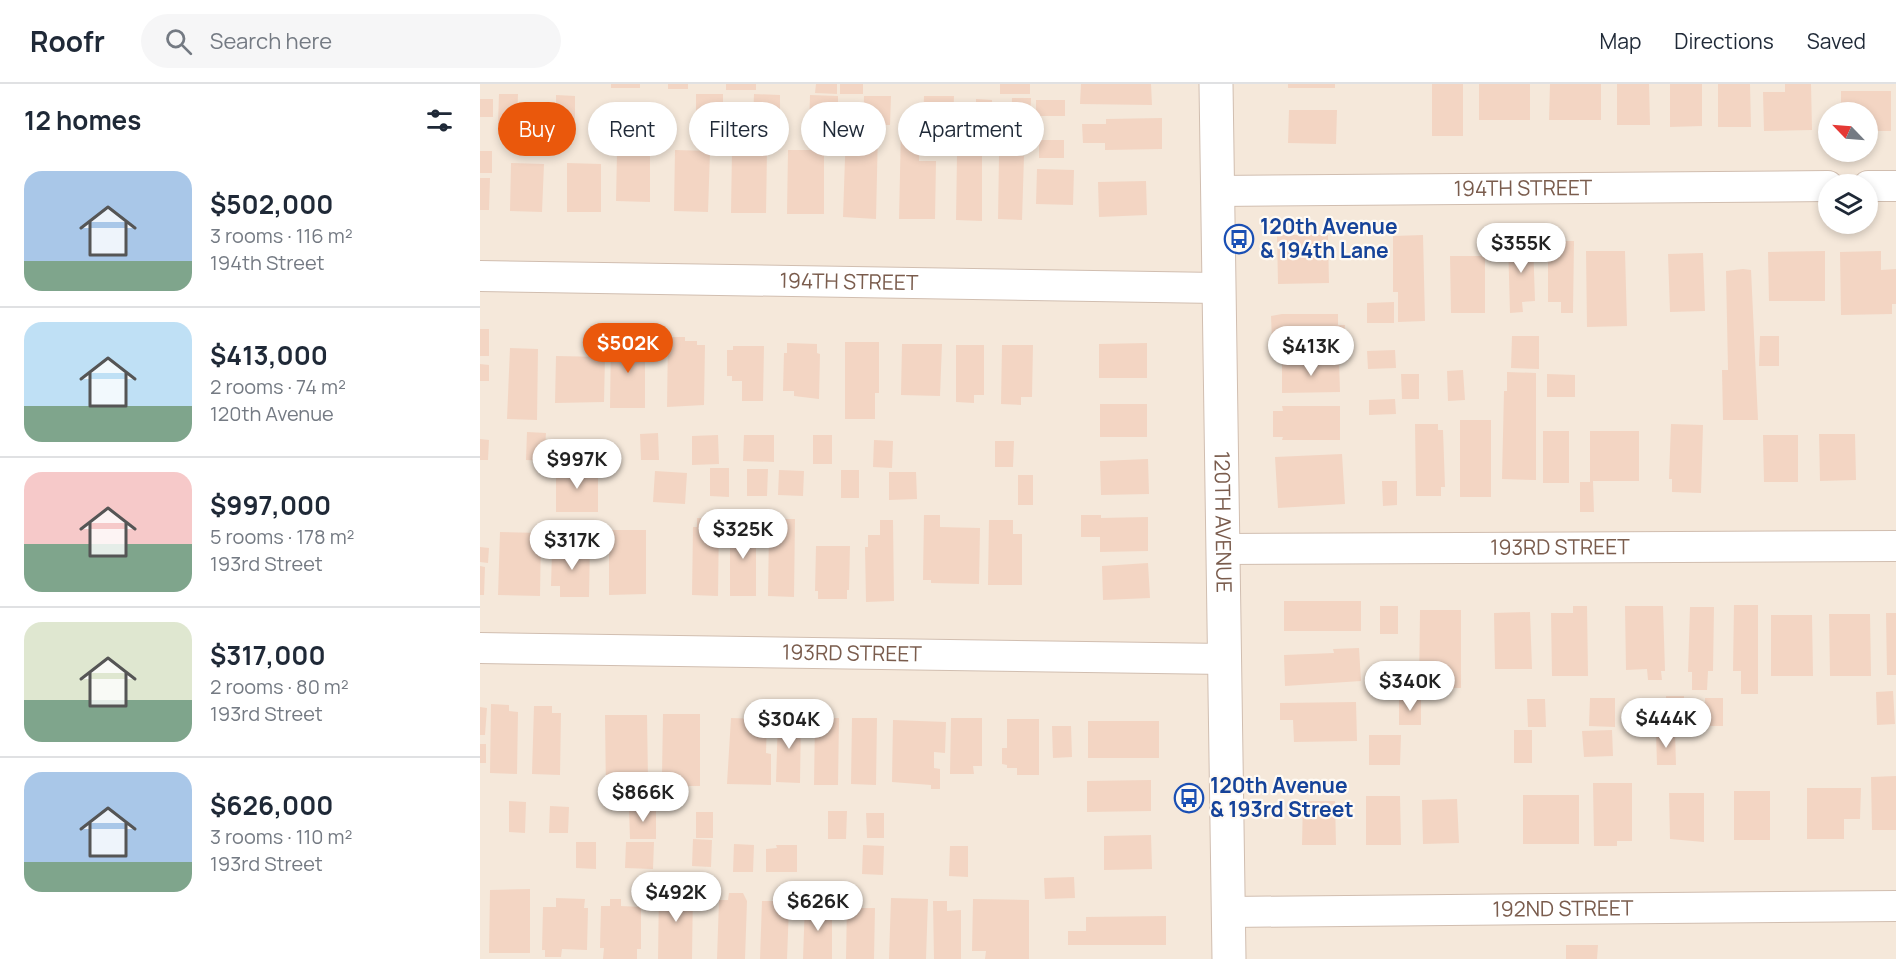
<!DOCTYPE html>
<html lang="en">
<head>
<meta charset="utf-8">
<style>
  body { margin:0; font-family:Manrope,sans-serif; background:#f6f6f7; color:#1f2937; height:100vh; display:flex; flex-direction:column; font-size:22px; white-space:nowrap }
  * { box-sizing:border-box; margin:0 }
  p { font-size:20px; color:#747a83 }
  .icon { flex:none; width:33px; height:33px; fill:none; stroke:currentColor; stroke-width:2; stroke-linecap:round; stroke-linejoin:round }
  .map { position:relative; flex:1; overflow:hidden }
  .sheet { display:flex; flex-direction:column; background:#fff; width:480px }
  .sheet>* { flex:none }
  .hud { position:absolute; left:18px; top:18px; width:570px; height:54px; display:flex; gap:12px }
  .needle { width:39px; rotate:295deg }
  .fabs { position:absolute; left:1338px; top:18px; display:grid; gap:12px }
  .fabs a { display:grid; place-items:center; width:60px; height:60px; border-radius:50%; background:#fff; box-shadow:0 3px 9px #0003; font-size:30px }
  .price { position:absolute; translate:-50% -51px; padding:0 14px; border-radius:21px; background:#fff; color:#222; font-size:20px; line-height:39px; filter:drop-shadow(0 2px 3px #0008) }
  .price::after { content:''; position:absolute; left:50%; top:36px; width:18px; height:14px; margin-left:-9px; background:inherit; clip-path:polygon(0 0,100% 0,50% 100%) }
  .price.on { background:#ea580c; color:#fff }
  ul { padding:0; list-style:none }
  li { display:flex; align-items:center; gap:18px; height:150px; padding:0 24px }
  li+li { border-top:2px solid #e0e1e3 }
  li span { display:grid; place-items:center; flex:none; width:168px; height:120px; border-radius:18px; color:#555 }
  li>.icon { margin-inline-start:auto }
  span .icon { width:72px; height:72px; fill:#fffc; stroke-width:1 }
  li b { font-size:26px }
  h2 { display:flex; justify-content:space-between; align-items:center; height:72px; padding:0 24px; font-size:26px }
  .pill { padding:0 21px; border-radius:27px; background:#fff; box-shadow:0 3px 9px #0003; font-size:21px; line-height:54px }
  .pill.on { background:#ea580c; color:#fff }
  header { display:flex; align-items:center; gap:36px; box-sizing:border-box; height:84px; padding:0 30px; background:#fff; border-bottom:2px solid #e0e1e3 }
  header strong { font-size:28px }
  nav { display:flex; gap:33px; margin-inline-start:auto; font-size:21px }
  .search { width:420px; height:54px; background:#f6f6f7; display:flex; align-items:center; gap:15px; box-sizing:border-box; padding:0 21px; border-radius:33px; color:#747a83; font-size:22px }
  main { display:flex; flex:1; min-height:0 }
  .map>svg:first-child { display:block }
  .residential { fill:#f5e8da; fill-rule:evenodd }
  .building { fill:#f3d5c3 }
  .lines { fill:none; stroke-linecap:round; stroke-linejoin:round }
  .minor-casing { stroke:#d1beb0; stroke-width:32 }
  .tertiary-casing { stroke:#d1beb0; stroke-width:35 }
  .minor { stroke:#fff; stroke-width:30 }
  .tertiary { stroke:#fff; stroke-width:33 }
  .labels { text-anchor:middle; stroke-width:4.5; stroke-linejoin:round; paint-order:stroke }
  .street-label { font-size:21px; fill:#7a5c4d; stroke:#fffaf3 }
  .transit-label { font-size:21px; font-weight:bold; fill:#164399; stroke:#fffaf3; text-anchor:start }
</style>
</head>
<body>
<header>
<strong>Roofr</strong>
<div class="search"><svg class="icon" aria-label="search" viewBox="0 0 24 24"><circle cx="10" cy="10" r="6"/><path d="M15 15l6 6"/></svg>Search here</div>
<nav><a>Map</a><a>Directions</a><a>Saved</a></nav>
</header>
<main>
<section class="sheet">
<h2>12 homes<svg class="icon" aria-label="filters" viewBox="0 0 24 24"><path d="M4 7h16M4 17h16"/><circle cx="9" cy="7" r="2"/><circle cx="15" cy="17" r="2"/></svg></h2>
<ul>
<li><span style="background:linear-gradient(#a9c7e8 75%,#7fa58c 0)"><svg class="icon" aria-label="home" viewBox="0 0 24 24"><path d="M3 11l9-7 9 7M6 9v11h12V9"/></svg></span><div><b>$502,000</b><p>3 rooms · 116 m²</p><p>194th Street</p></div></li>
<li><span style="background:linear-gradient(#bfe0f5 70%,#7fa58c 0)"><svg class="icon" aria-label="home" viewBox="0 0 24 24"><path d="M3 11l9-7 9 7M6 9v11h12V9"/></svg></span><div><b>$413,000</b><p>2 rooms · 74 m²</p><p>120th Avenue</p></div></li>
<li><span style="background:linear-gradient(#f6c9c9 60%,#7fa58c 0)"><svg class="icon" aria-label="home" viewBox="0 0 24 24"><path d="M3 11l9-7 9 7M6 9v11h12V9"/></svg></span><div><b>$997,000</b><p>5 rooms · 178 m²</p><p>193rd Street</p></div></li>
<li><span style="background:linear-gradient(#dfe7d0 65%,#7fa58c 0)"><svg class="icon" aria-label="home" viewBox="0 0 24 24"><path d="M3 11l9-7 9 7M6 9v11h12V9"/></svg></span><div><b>$317,000</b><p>2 rooms · 80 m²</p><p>193rd Street</p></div></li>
<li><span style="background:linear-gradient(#a9c7e8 75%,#7fa58c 0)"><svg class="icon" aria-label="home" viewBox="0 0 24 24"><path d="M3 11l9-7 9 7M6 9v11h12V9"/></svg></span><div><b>$626,000</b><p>3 rooms · 110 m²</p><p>193rd Street</p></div></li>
</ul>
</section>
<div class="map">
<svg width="1416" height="875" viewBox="0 0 1416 875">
  <rect width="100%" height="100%" fill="#fdf6ec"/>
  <!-- residential -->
  <path class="residential" d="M 0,0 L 1416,0 L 1416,875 L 0,875 ZM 1348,28 L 1388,28 L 1388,68 L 1348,68 ZM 1348,100 L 1388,100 L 1388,140 L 1348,140 Z"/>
  <!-- building -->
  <path class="building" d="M 131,0 L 160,0 L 160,4 L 131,4 Z
    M 188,0 L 208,0 L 208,5 L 188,5 Z
    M 246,0 L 276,0 L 276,6 L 246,6 Z
    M 336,0 L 357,0 L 357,10 L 335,9 Z
    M 360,0 L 383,0 L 383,10 L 360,10 Z
    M 520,0 L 550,0 L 550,10 L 520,10 Z
    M 601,0 L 671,0 L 672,21 L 600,20 Z
    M 808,0 L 855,0 L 855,4 L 808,4 Z
    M 952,0 L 983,0 L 983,52 L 952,52 Z
    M 999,0 L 1050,0 L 1050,36 L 999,36 Z
    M 1070,0 L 1121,0 L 1121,36 L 1069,36 Z
    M 1137,0 L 1169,0 L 1170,41 L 1137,41 Z
    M 1190,0 L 1222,0 L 1222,42 L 1190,43 Z
    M 1238,0 L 1270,0 L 1271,43 L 1238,43 Z
    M 1305,0 L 1331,0 L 1332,46 L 1284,47 L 1283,8 L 1305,8 Z
    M 1361,7 L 1411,7 L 1411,47 L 1388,47 L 1388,28 L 1361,28 Z
    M 19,10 L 38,10 L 37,41 L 18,40 Z
    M 216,10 L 243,10 L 243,37 L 216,37 Z
    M 274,10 L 300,11 L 300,38 L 273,38 Z
    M 76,11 L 95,12 L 95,41 L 76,41 Z
    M 330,11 L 358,12 L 358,45 L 329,44 Z
    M 384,12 L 411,12 L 410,41 L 383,41 Z
    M 444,12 L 474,12 L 473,40 L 443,40 Z
    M 532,14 L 551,14 L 550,41 L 531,40 Z
    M 0,15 L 13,15 L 13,33 L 0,33 Z
    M 496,15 L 512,16 L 512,42 L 496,42 Z
    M 556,16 L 585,16 L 585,32 L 556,32 Z
    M 809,26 L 857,26 L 856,60 L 808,59 Z
    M 682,34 L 682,65 L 625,66 L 625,59 L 603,59 L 602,40 L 626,40 L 626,35 Z
    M 421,44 L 440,44 L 439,77 L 456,77 L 455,135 L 419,135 Z
    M 366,45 L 398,46 L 396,135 L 363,133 Z
    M 559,56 L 584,56 L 584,74 L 559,74 Z
    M 195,66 L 230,67 L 228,128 L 194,127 Z
    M 252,66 L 287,67 L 286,129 L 251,129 Z
    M 308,66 L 344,66 L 344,130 L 307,130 Z
    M 0,67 L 12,67 L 12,89 L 0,89 Z
    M 137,69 L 170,70 L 170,118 L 136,117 Z
    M 477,71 L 502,72 L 502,137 L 476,136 Z
    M 519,72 L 544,72 L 542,136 L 518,135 Z
    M 31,79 L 64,80 L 62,128 L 30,127 Z
    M 87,79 L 121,80 L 121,128 L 87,128 Z
    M 557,85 L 594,86 L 593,121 L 556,120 Z
    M 0,94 L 10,94 L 9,126 L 0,126 Z
    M 666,97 L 667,131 L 619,133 L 618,98 Z
    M 797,151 L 848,151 L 849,199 L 798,200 Z
    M 943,151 L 945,237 L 918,238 L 918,208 L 913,208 L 913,152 Z
    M 1028,157 L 1053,157 L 1055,217 L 1042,218 L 1043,228 L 1030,229 Z
    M 1068,157 L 1094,157 L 1093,229 L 1081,229 L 1081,218 L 1068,218 Z
    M 1106,167 L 1145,167 L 1147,242 L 1107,243 Z
    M 1345,167 L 1345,217 L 1289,217 L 1288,168 Z
    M 1401,167 L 1401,186 L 1416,185 L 1416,220 L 1412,220 L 1412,230 L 1361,231 L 1360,168 Z
    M 1223,169 L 1225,227 L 1190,228 L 1188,170 Z
    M 970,172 L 1005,172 L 1005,229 L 971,229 Z
    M 1263,185 L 1271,186 L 1278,336 L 1243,336 L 1242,286 L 1248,286 L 1246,187 Z
    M 914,218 L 914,239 L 887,239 L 887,219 Z
    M 802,230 L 858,230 L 858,241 L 865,241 L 864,251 L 857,251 L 858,261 L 792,258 L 791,232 Z
    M 0,245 L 9,245 L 9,272 L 0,272 Z
    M 1032,252 L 1059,252 L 1059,285 L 1031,284 Z
    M 1280,252 L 1299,252 L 1299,282 L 1279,282 Z
    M 188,253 L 205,253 L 205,257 L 217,257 L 217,261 L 225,261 L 224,321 L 187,323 Z
    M 131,255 L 165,255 L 165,324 L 130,324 Z
    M 365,258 L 399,258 L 399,309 L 395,309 L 395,335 L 365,335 Z
    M 307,259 L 337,260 L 337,269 L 340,270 L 339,315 L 314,312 L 314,307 L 303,307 L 304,269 L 307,269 Z
    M 667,259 L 667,294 L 619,294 L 619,260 Z
    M 422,260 L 462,260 L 460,312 L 421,311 Z
    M 476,261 L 504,261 L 504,311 L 494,311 L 494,319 L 476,318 Z
    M 522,261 L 553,261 L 552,313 L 541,313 L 541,321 L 521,320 Z
    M 253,262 L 284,262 L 283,317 L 262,317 L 262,297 L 252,297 L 252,292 L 247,292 L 247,266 L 253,266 Z
    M 30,264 L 58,265 L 57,336 L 27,335 Z
    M 915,266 L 916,284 L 888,285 L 887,267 Z
    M 76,272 L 125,273 L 124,318 L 75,319 Z
    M 859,276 L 860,308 L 802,309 L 802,277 Z
    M 0,280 L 9,281 L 9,297 L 0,297 Z
    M 983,286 L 985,316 L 968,317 L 967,287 Z
    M 1027,288 L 1056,289 L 1056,396 L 1022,395 L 1024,307 L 1027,307 Z
    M 921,290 L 939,290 L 939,315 L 922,315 Z
    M 1067,290 L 1095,291 L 1095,313 L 1067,313 Z
    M 915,315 L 916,330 L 889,331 L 889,316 Z
    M 620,320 L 667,320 L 667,353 L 620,353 Z
    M 802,322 L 860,322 L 860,356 L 802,356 L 803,353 L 793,353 L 793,327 L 803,327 Z
    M 980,336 L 1011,336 L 1011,413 L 980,413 Z
    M 935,340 L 958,340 L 958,346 L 963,346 L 965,403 L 961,403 L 961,412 L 936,412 Z
    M 1191,340 L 1223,341 L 1221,409 L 1192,408 L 1192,395 L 1189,395 Z
    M 1063,347 L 1089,347 L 1089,399 L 1063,399 Z
    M 1110,347 L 1159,347 L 1159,397 L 1113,397 L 1114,428 L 1100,428 L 1100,398 L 1110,398 Z
    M 47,348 L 66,349 L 64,377 L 46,376 Z
    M 178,349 L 179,376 L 161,376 L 160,350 Z
    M 1339,350 L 1375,350 L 1376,396 L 1340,397 Z
    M 238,351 L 239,380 L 212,381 L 212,352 Z
    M 264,351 L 294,351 L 294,378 L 263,377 Z
    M 333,351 L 352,351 L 352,380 L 333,380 Z
    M 1283,351 L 1318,351 L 1318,398 L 1284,398 Z
    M 0,355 L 9,356 L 8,376 L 0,376 Z
    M 394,356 L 413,357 L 412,384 L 393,383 Z
    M 515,357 L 534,357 L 533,383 L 515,383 Z
    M 862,370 L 865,420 L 798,424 L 795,373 Z
    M 668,375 L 669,410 L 621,411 L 620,377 Z
    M 76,383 L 118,383 L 118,428 L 76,428 Z
    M 230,384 L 249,384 L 249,413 L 230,412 Z
    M 267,385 L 288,385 L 287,412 L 267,412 Z
    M 299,386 L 324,387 L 323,412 L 298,411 Z
    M 361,386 L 379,386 L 379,414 L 361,414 Z
    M 175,387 L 207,389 L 205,420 L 173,418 Z
    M 409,388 L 436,388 L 437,415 L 409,416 Z
    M 538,391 L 553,391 L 553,421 L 538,421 Z
    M 902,397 L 917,397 L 917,421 L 903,422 Z
    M 444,431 L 460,431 L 460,443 L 500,444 L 499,500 L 451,499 L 451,496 L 443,496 Z
    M 601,431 L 621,431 L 621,434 L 668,433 L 668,467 L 620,468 L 620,453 L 601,453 Z
    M 217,434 L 239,435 L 238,512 L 212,511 L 213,443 L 217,443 Z
    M 267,435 L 276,435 L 276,512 L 250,512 L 250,444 L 266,444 Z
    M 303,435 L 315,435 L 314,513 L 288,512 L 289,444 L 303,444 Z
    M 400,436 L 413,436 L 414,517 L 386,518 L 385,463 L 388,463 L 388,451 L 400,451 Z
    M 509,436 L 533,436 L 533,450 L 542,450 L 542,501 L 508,501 Z
    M 129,446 L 166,446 L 166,510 L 129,511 Z
    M 20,448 L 61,449 L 60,512 L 18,511 Z
    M 93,458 L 110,459 L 109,513 L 80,513 L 80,502 L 71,502 L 72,468 L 92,468 Z
    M 336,462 L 370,462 L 369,506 L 367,506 L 367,515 L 338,515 L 338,507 L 335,507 Z
    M 0,463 L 9,464 L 8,479 L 0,478 Z
    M 668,479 L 670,514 L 623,516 L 622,482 Z
    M 0,482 L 5,483 L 4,511 L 0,511 Z
    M 804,517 L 881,517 L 881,547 L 804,547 Z
    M 1254,521 L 1278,521 L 1278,610 L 1261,610 L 1261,587 L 1253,587 Z
    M 900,522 L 918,522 L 918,550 L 900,550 Z
    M 1093,522 L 1107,522 L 1108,592 L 1072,592 L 1071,529 L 1093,529 Z
    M 1145,522 L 1183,522 L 1185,587 L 1181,587 L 1182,596 L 1168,596 L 1167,585 L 1146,586 Z
    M 1210,523 L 1234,523 L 1233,587 L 1228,587 L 1227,606 L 1212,606 L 1212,588 L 1208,588 Z
    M 940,526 L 981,526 L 981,604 L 939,604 Z
    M 1050,528 L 1052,585 L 1015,585 L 1014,529 Z
    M 1406,529 L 1416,529 L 1416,591 L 1407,591 Z
    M 1349,530 L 1390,530 L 1391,592 L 1350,592 Z
    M 1291,531 L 1332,531 L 1333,592 L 1291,592 Z
    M 879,564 L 881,597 L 805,602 L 804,571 L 854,569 L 853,565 Z
    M 891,588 L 917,588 L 917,607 L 891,606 Z
    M 1413,607 L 1415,640 L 1397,641 L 1396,608 Z
    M 1186,612 L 1204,612 L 1204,641 L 1187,641 Z
    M 919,614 L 941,614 L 941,641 L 919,641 Z
    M 1110,614 L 1135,614 L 1135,643 L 1109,642 Z
    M 1225,614 L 1243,614 L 1243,642 L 1225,642 Z
    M 1047,615 L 1065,615 L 1066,643 L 1048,643 Z
    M 876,618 L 877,657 L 814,658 L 813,636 L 800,636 L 800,619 Z
    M 11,620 L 29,621 L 29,627 L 38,628 L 37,690 L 10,689 Z
    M 54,622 L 72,622 L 72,629 L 81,629 L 80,691 L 52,690 Z
    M 0,623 L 7,624 L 5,651 L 0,651 Z
    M 183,630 L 220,630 L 220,702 L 201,702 L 201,691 L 182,691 Z
    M 125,631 L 167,631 L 168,696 L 150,697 L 150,710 L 126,710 Z
    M 298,633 L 321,634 L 320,699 L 296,698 Z
    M 251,634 L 287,635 L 286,669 L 291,670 L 291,701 L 247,700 Z
    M 335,634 L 359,634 L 358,701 L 334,701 Z
    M 372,634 L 397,634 L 396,701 L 371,700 Z
    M 471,634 L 502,634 L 502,682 L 493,682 L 494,690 L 470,690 Z
    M 527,635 L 559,635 L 559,691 L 537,691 L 537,684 L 527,684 L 527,681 L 522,680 L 522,664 L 527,664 Z
    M 413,636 L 466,638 L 465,669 L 454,668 L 454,684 L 460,685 L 460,705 L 451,705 L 451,701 L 412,698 Z
    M 608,637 L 679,637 L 679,674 L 608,674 Z
    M 572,642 L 591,642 L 592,673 L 573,674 Z
    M 1034,646 L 1052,646 L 1052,679 L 1034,679 Z
    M 1132,646 L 1133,672 L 1104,673 L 1102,647 Z
    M 1176,648 L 1195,648 L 1196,681 L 1177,681 Z
    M 889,651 L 921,651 L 920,681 L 889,681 Z
    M 0,660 L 6,660 L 6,679 L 0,679 Z
    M 1416,692 L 1416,746 L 1392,746 L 1391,693 Z
    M 671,696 L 671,727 L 607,728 L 607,697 Z
    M 1113,699 L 1152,699 L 1152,757 L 1137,757 L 1137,762 L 1114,762 Z
    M 1327,704 L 1381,704 L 1380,735 L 1364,735 L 1364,755 L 1327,755 Z
    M 1254,707 L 1290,707 L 1290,756 L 1254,756 Z
    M 1189,709 L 1224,709 L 1224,758 L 1190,755 Z
    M 1043,711 L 1099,711 L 1099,760 L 1043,760 Z
    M 886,712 L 920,712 L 921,761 L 886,761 Z
    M 977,715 L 979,759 L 943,760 L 942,716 Z
    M 29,717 L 46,718 L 45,749 L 29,748 Z
    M 823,717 L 855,717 L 856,761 L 822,761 Z
    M 70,722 L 89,723 L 88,749 L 69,749 Z
    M 176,723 L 176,755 L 150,755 L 149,724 Z
    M 348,727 L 367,727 L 366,755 L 348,755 Z
    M 216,728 L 233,728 L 233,754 L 216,754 Z
    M 386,729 L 404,729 L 404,754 L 387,754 Z
    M 671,751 L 672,785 L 624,786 L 624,752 Z
    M 213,755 L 232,756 L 231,783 L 212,782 Z
    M 96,758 L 116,758 L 116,785 L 96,784 Z
    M 146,758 L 174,758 L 173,785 L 145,784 Z
    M 254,760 L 274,761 L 273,788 L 253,788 Z
    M 296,761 L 317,761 L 317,788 L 286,788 L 286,765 L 297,764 Z
    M 383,761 L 404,762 L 403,791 L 382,790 Z
    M 470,762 L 488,762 L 488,793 L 469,792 Z
    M 594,793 L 595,814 L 565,815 L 564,794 Z
    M 179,803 L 213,803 L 212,875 L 178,875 Z
    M 50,805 L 50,869 L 9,869 L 10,806 Z
    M 249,809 L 263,809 L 267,817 L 265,875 L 237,875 L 239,816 L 248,816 Z
    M 76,814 L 105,815 L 104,824 L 108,824 L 107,866 L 82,865 L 81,873 L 65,873 L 65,866 L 62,866 L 63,823 L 76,823 Z
    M 411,814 L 448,815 L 446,875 L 409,875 Z
    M 130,815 L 141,815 L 141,822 L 161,823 L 161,865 L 157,865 L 157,875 L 123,875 L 124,864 L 120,864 L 121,822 L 130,822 Z
    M 493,815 L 549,816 L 549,875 L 505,875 L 506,867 L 492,867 Z
    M 282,817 L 296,817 L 296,823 L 309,823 L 307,875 L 280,875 Z
    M 453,817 L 467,817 L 467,827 L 481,826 L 481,875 L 454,875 Z
    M 325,818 L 352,823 L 352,875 L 323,875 Z
    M 367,819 L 381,819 L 381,824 L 395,824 L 394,875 L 366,875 Z
    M 686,832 L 686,861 L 588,861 L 588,847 L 606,847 L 606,833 Z
    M 1086,861 L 1118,861 L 1117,875 L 1086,875 Z"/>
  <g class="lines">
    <!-- minor casing -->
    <g class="minor-casing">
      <g id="minor">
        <path d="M 1388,102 L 1416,102"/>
        <path id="s1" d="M 737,107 L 1348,102"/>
        <path id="s2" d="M 0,192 L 737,204"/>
        <path id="s3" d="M 744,465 L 1416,462"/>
        <path id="s4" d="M 0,564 L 745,575"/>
        <path id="s5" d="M 750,828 L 1416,822"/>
      </g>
    </g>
    <!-- tertiary casing -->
    <g class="tertiary-casing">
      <g id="tertiary">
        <path id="s6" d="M 736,0 L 749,875"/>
      </g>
    </g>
    <!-- minor -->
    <use href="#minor" class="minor"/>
    <!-- tertiary -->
    <use href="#tertiary" class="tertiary"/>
  </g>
  <!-- icons -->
  <defs>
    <g id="bus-ring" transform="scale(1.5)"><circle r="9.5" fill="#fffaf3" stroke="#1a4fb4" stroke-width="1.5"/><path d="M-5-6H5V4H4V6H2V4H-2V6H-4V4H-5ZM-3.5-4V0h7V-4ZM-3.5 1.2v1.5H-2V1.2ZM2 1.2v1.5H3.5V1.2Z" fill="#1a4fb4"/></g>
  </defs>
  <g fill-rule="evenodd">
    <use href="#bus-ring" x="759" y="155"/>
    <use href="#bus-ring" x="709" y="714"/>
  </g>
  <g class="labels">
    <!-- street labels -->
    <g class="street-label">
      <text dy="7" stroke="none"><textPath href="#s1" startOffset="306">194TH STREET</textPath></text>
      <text dy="7" stroke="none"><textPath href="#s2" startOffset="369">194TH STREET</textPath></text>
      <text dy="7" stroke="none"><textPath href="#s6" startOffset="438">120TH AVENUE</textPath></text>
      <text dy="7" stroke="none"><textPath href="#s3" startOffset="336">193RD STREET</textPath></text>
      <text dy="7" stroke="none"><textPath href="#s4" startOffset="372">193RD STREET</textPath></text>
      <text dy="7" stroke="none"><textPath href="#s5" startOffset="333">192ND STREET</textPath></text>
    </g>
    <!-- transit labels -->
    <g class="transit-label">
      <text x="780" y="150">120th Avenue<tspan x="780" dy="24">&amp; 194th Lane</tspan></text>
      <text x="730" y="709">120th Avenue<tspan x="730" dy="24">&amp; 193rd Street</tspan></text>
    </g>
  </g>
</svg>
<div class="fabs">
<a><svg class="needle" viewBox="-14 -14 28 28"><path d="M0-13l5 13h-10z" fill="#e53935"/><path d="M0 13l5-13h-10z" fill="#747a83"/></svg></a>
<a><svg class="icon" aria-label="layers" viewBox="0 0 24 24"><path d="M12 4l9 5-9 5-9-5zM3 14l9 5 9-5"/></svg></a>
</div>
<b class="price" style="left:1041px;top:190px">$355K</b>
<b class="price on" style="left:148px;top:290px">$502K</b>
<b class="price" style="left:831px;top:293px">$413K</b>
<b class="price" style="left:97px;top:406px">$997K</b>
<b class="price" style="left:263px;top:476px">$325K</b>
<b class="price" style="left:92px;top:487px">$317K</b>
<b class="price" style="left:930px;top:628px">$340K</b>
<b class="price" style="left:1186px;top:665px">$444K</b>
<b class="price" style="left:309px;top:666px">$304K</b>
<b class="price" style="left:163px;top:739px">$866K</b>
<b class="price" style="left:196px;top:839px">$492K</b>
<b class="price" style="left:338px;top:848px">$626K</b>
<div class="hud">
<a class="pill on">Buy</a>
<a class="pill">Rent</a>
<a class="pill">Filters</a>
<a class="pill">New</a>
<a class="pill">Apartment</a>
</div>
</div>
</main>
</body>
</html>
